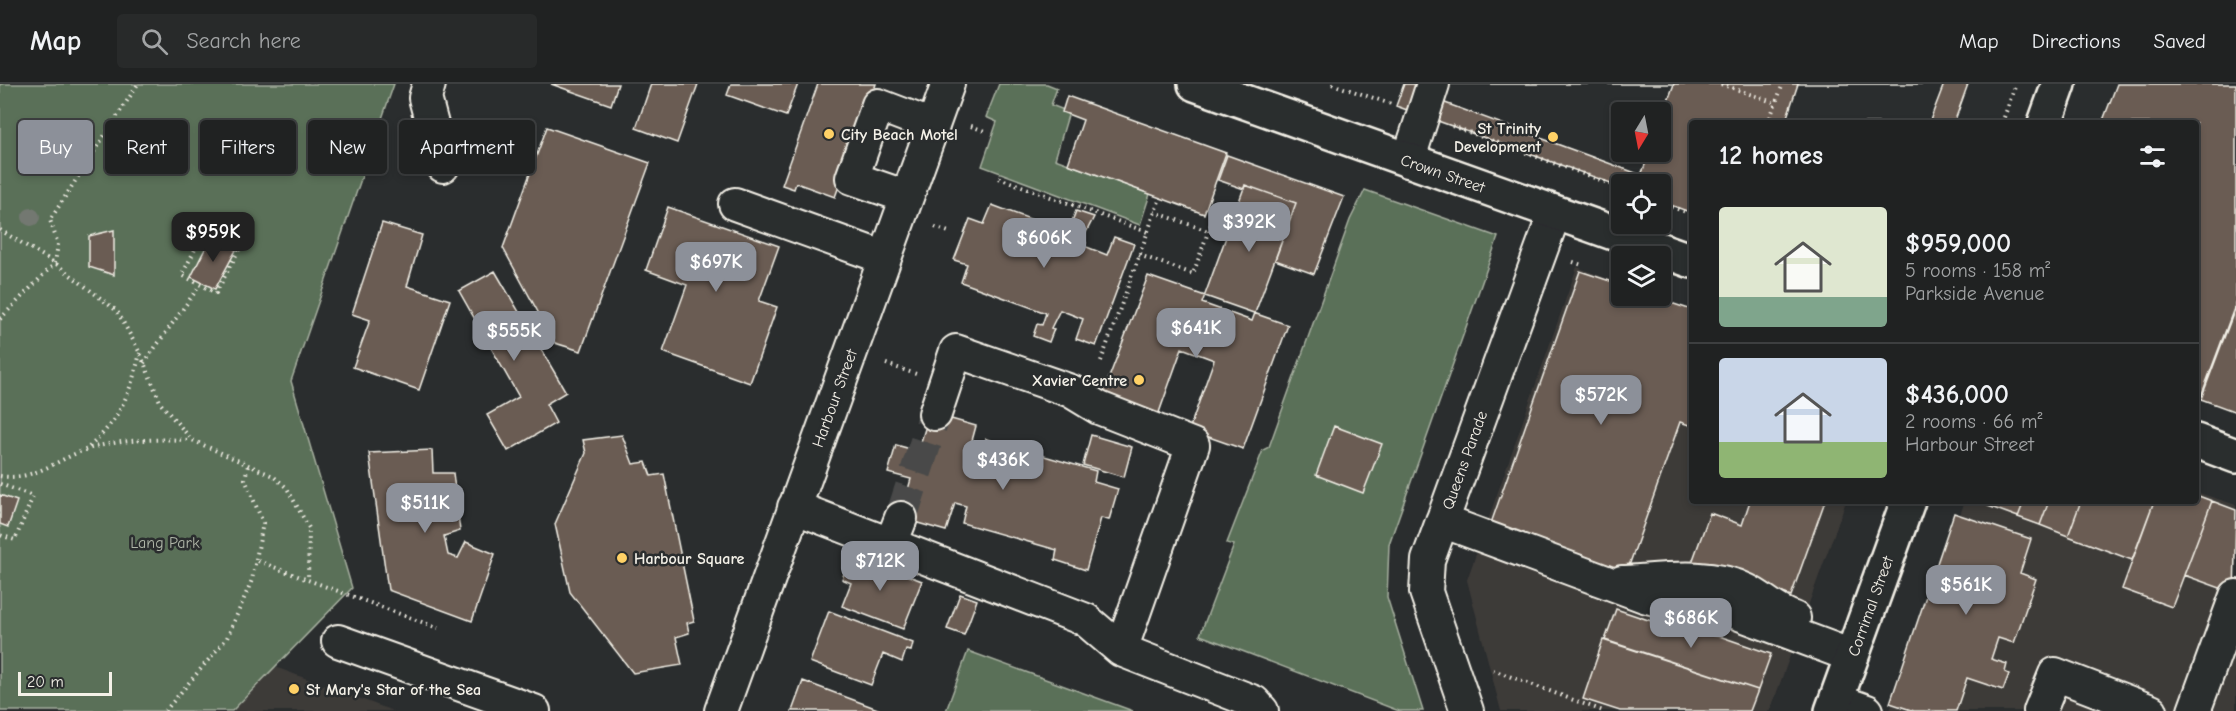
<!DOCTYPE html>
<html lang="en">
<head>
<meta charset="utf-8">
<style>
  body { margin:0; font-family:"Comic Neue",sans-serif; background:#282a2a; color:#f1f3f6; height:100vh; display:flex; flex-direction:column; font-size:22px; white-space:nowrap }
  * { box-sizing:border-box; margin:0 }
  p { font-size:20px; color:#a2a4a5 }
  .icon { flex:none; width:33px; height:33px; fill:none; stroke:currentColor; stroke-width:2; stroke-linecap:round; stroke-linejoin:round }
  .map { position:relative; flex:1; overflow:hidden }
  .panel { position:absolute; left:1689px; top:36px; width:510px; height:384px; display:flex; flex-direction:column; background:#202222; border-radius:6px; box-shadow:0 3px 9px #0003,0 0 0 2px #3d3f40 }
  .panel>* { flex:none }
  .guide { position:absolute; left:18px; top:36px; width:570px; height:54px; display:flex; gap:12px }
  .needle { width:39px; rotate:190deg }
  .buttons { position:absolute; left:1611px; top:18px; display:grid; gap:12px }
  .buttons a { display:grid; place-items:center; width:60px; height:60px; border-radius:6px; background:#202222; box-shadow:0 3px 9px #0003,0 0 0 2px #3d3f40; font-size:30px }
  .scale { position:absolute; left:18px; bottom:15px; width:94px; box-sizing:border-box; padding-left:6px; border:3px solid #f4f1e8; border-top:0; font-size:16px; line-height:21px; white-space:nowrap; color:#f4f1e8; -webkit-text-stroke:4px #2a2d2e; paint-order:stroke }
  .price { position:absolute; translate:-50% -51px; padding:0 14px; border-radius:12px; background:#8c9099; color:#fff; font-size:20px; line-height:39px; filter:drop-shadow(0 2px 3px #0008) }
  .price::after { content:''; position:absolute; left:50%; top:36px; width:18px; height:14px; margin-left:-9px; background:inherit; clip-path:polygon(0 0,100% 0,50% 100%) }
  .price.on { background:#222; color:#fff }
  ul { padding:0; list-style:none }
  li { display:flex; align-items:center; gap:18px; height:150px; padding:0 30px }
  li+li { border-top:2px solid #3d3f40 }
  li span { display:grid; place-items:center; flex:none; width:168px; height:120px; border-radius:6px; color:#555 }
  li>.icon { margin-inline-start:auto }
  span .icon { width:72px; height:72px; fill:#fffc; stroke-width:1 }
  li b { font-size:26px }
  h2 { display:flex; justify-content:space-between; align-items:center; height:72px; padding:0 30px; font-size:26px }
  .pill { padding:0 21px; border-radius:6px; background:#202222; box-shadow:0 3px 9px #0003,0 0 0 2px #3d3f40; font-size:21px; line-height:54px }
  .pill.on { background:#8c9099; color:#fff }
  header { display:flex; align-items:center; gap:36px; box-sizing:border-box; height:84px; padding:0 30px; background:#202222; border-bottom:2px solid #3d3f40 }
  header strong { font-size:28px }
  nav { display:flex; gap:33px; margin-inline-start:auto; font-size:21px }
  .search { width:420px; height:54px; background:#282a2a; display:flex; align-items:center; gap:15px; box-sizing:border-box; padding:0 21px; border-radius:6px; color:#a2a4a5; font-size:22px }
  .map>svg:first-child { display:block }
  .built { fill:#3e3b39 }
  .green { fill:#5a6f59; stroke:#a7b0a0; stroke-width:1.5 }
  .building { fill:#6b5c52; stroke:#f4f1e8; stroke-width:1.5; fill-rule:evenodd }
  .lines { fill:none; stroke-linecap:round; stroke-linejoin:round }
  .minor-tunnel { stroke:#484a4a; stroke-width:32; stroke-dasharray:32 16; stroke-linecap:butt }
  .minor-casing { stroke:#f4f1e8; stroke-width:36 }
  .major-casing { stroke:#f4f1e8; stroke-width:38 }
  .path { stroke:#f4f1e8; stroke-width:4; stroke-dasharray:1.5 4.5; stroke-linecap:butt }
  .minor { stroke:#2a2d2e; stroke-width:32 }
  .major { stroke:#2a2d2e; stroke-width:33 }
  .tree { fill:#737871 }
  .poi-dot { fill:#ffd166; stroke:#2a2d2e; stroke-width:2 }
  .labels { text-anchor:middle; stroke-width:5; stroke-linejoin:round; paint-order:stroke }
  .poi-label { font-size:16px; font-weight:bold; fill:#f4f1e8; stroke:#2a2d2e; text-anchor:start }
  .street-label { font-size:16px; fill:#f4f1e8; stroke:#2a2d2e }
  .park-label { font-size:16px; fill:#afb6a8; stroke:#2a2d2e }
</style>
</head>
<body>
<header>
<strong>Map</strong>
<div class="search"><svg class="icon" aria-label="search" viewBox="0 0 24 24"><circle cx="10" cy="10" r="6"/><path d="M15 15l6 6"/></svg>Search here</div>
<nav><a>Map</a><a>Directions</a><a>Saved</a></nav>
</header>
<div class="map">
<svg width="2236" height="627" viewBox="0 0 2236 627">
  <rect width="100%" height="100%" fill="#2a2d2e"/>
  <filter id="ink" filterUnits="userSpaceOnUse"><feTurbulence type="fractalNoise" baseFrequency=".0167" numOctaves="2"/><feDisplacementMap in="SourceGraphic" scale="12" xChannelSelector="R" yChannelSelector="G"/><feConvolveMatrix kernelMatrix="1 2 1 2 8 2 1 2 1" color-interpolation-filters="sRGB"/></filter>
  <g filter="url(#ink)">
    <!-- built -->
    <path class="built" d="M 1577,183 L 1621,200 L 1622,212 L 1652,212 L 1692,227 L 1692,417 L 1846,417 L 1770,627 L 1501,627 L 1467,496 Z
      M 2196,408 L 2236,421 L 2236,627 L 1890,627 L 1965,417 L 2196,417 Z
      M 275,583 L 393,627 L 232,627 Z"/>
    <!-- green -->
    <path class="green" d="M 0,0 L 394,0 L 291,297 L 352,504 L 232,627 L 0,627 Z
      M 999,0 L 1047,0 L 1057,4 L 1051,21 L 1069,28 L 1055,75 L 1150,110 L 1140,141 L 982,82 L 997,38 L 986,33 Z
      M 1365,106 L 1498,153 L 1389,460 L 1387,513 L 1423,627 L 1399,627 L 1200,551 L 1234,461 L 1227,459 L 1263,366 L 1269,363 L 1350,136 Z
      M 968,567 L 1133,627 L 946,627 Z"/>
    <!-- building -->
    <path class="building" d="M 551,0 L 618,0 L 611,21 Z
      M 651,0 L 698,0 L 677,59 L 636,44 Z
      M 731,0 L 798,0 L 786,32 L 727,11 Z
      M 818,0 L 876,0 L 835,113 L 796,99 L 794,105 L 782,101 Z
      M 1404,0 L 1968,0 L 1954,39 L 1692,39 L 1692,129 L 1660,117 L 1660,100 L 1622,100 L 1622,103 L 1396,22 ZM 1622,28 L 1660,28 L 1660,68 L 1622,68 Z
      M 1443,0 L 1674,0 L 1660,38 L 1660,28 L 1622,28 L 1622,68 L 1650,68 L 1641,91 L 1437,16 Z
      M 1798,0 L 1944,0 L 1929,39 L 1785,39 Z
      M 2117,0 L 2236,0 L 2236,219 L 2200,315 L 2196,313 L 2196,39 L 2102,39 Z
      M 1067,12 L 1226,69 L 1204,130 L 1068,80 L 1083,36 L 1062,28 Z
      M 547,43 L 650,79 L 581,267 L 555,259 L 503,164 Z
      M 1227,71 L 1344,113 L 1314,190 L 1275,176 L 1296,119 L 1245,101 L 1244,105 L 1218,96 Z
      M 1245,101 L 1296,119 L 1252,237 L 1202,219 Z
      M 992,121 L 1073,151 L 1076,142 L 1071,140 L 1076,127 L 1094,133 L 1081,158 L 1086,159 L 1084,162 L 1107,171 L 1114,153 L 1134,160 L 1096,262 L 1076,255 L 1083,235 L 1060,226 L 1051,244 L 1054,245 L 1049,258 L 1033,252 L 1037,240 L 1042,241 L 1046,229 L 961,198 L 967,180 L 954,176 L 970,135 L 984,140 Z
      M 668,123 L 779,162 L 759,217 L 777,223 L 750,299 L 663,268 L 687,201 L 646,186 Z
      M 382,139 L 422,151 L 407,202 L 450,216 L 419,306 L 353,283 L 370,236 L 352,230 Z
      M 114,146 L 114,191 L 89,183 L 89,152 Z
      M 211,153 L 236,166 L 215,205 L 191,193 Z
      M 495,187 L 566,308 L 546,320 L 556,339 L 508,367 L 487,331 L 519,313 L 459,207 Z
      M 1580,187 L 1622,201 L 1622,212 L 1650,212 L 1692,226 L 1692,342 L 1680,338 L 1625,493 L 1489,445 Z
      M 1148,192 L 1288,241 L 1243,365 L 1189,346 L 1214,276 L 1182,264 L 1156,337 L 1100,317 Z
      M 2236,222 L 2236,328 L 2201,315 Z
      M 930,329 L 976,342 L 970,364 L 982,368 L 986,355 L 1096,387 L 1094,398 L 1118,405 L 1109,436 L 1101,434 L 1086,486 L 1055,476 L 1057,466 L 962,439 L 966,422 L 955,419 L 946,447 L 900,434 L 911,395 L 888,389 L 896,361 L 918,367 Z
      M 1334,342 L 1382,360 L 1363,409 L 1316,391 Z
      M 622,351 L 633,380 L 646,378 L 651,392 L 664,390 L 694,537 L 687,539 L 689,549 L 676,553 L 682,581 L 633,589 L 570,508 L 555,440 L 586,369 L 583,356 Z
      M 1091,351 L 1132,363 L 1124,393 L 1083,381 Z
      M 432,366 L 433,389 L 453,389 L 460,447 L 444,452 L 448,471 L 458,474 L 466,458 L 495,470 L 472,537 L 388,506 L 369,369 Z
      M 0,411 L 17,417 L 8,443 L 0,440 Z
      M 2196,411 L 2212,417 L 2172,523 L 2122,505 L 2154,417 L 2196,417 Z
      M 1750,417 L 1825,417 L 1791,512 L 1736,492 L 1690,484 L 1710,429 L 1742,441 Z
      M 1990,417 L 2024,417 L 2018,433 L 1988,422 Z
      M 2024,417 L 2049,417 L 2040,441 L 2018,433 Z
      M 2049,417 L 2081,417 L 2068,452 L 2040,441 Z
      M 2081,417 L 2154,417 L 2132,476 L 2068,452 Z
      M 2212,417 L 2236,426 L 2234,509 L 2184,491 Z
      M 1954,429 L 2031,455 L 2020,489 L 2036,495 L 2014,559 L 1998,554 L 1991,575 L 2007,580 L 2005,588 L 2009,590 L 2003,606 L 1967,594 L 1956,627 L 1914,627 L 1890,619 Z
      M 851,470 L 922,497 L 903,545 L 842,522 L 851,499 L 842,495 Z
      M 960,510 L 977,516 L 964,551 L 947,545 Z
      M 1616,525 L 1669,543 L 1722,553 L 1771,570 L 1758,606 L 1605,556 Z
      M 829,527 L 913,559 L 911,567 L 906,566 L 902,578 L 883,570 L 871,601 L 810,578 Z
      M 1603,556 L 1758,606 L 1750,627 L 1620,627 L 1583,615 Z
      M 803,597 L 883,627 L 792,627 Z"/>
    <g class="lines">
      <!-- minor-tunnel -->
      <path class="minor-tunnel" d="M 901,434 L 935,330"/>
      <!-- minor casing -->
      <g class="minor-casing">
        <path id="minor" d="M 429,0 L 425,14 L 443,82
          M 1408,77 L 1433,0
          M 907,113 L 852,94 L 878,21 L 933,42
          M 735,120 L 885,174
          M 935,330 L 956,267 L 1071,307 L 1099,324 L 1193,361 L 1121,566
          M 794,423 L 1086,536 L 1121,566 L 1254,618 L 1262,627
          M 1442,437 L 1644,512 L 1666,518 L 1734,528 L 1852,572
          M 891,460 L 901,434
          M 1622,498 C 1661,496 1710,488 1746,506 C 1763,514 1775,528 1794,534
          M 338,557 L 534,627
          M 1836,616 L 1867,627
          M 721,627 L 948,0
          M 1467,627 L 1426,508 L 1428,476 L 1555,128
          M 2040,627 L 2055,590 L 2151,627
          M 2194,627 L 2236,512"/>
      </g>
      <!-- major casing -->
      <g class="major-casing">
        <path id="major" d="M 1195,0 L 1692,177
          M 2045,39 L 2059,0
          M 2196,357 L 2236,372
          M 1832,627 L 1908,417"/>
      </g>
      <!-- path -->
      <path class="path" d="M 1332,0 L 1394,21
        M 1721,0 L 1775,19
        M 1768,39 L 1783,0
        M 2002,39 L 2016,0
        M 971,42 L 985,47
        M 1452,42 L 1622,104
        M 999,94 L 1147,148
        M 1660,119 L 1692,130
        M 1154,128 L 1208,147
        M 208,140 L 243,158 L 216,209 L 182,191 Z
        M 935,143 L 949,148
        M 0,146 L 55,179 L 117,227 L 140,269 L 161,320 L 192,356 L 273,392 L 287,404 L 309,444 L 308,496 L 438,544
        M 1139,171 L 1193,190 L 1219,118
        M 1573,178 L 1582,181
        M 0,235 L 55,179 L 58,160 L 50,136 L 138,0
        M 1101,277 L 1160,114
        M 144,279 L 200,201
        M 886,280 L 916,290
        M 89,363 C 120,335 130,310 140,269
        M 0,392 C 35,398 59,373 91,364 C 124,355 157,355 191,356
        M 0,400 L 33,412 L 15,456 L 0,451
        M 258,477 L 308,496
        M 1493,586 L 1603,627
        M 165,627 L 227,554 L 252,496 L 263,439 L 245,395 L 248,381"/>
      <!-- minor -->
      <use href="#minor" class="minor"/>
      <!-- major -->
      <use href="#major" class="major"/>
    </g>
    <!-- trees -->
    <circle class="tree" cx="31" cy="133" r="9"/>
  </g>
  <!-- markers -->
  <g class="poi-dot">
    <circle cx="829" cy="50" r="6"/>
    <circle cx="1553" cy="53" r="6"/>
    <circle cx="1139" cy="296" r="6"/>
    <circle cx="622" cy="474" r="6"/>
    <circle cx="294" cy="605" r="6"/>
  </g>
  <g class="labels">
    <!-- poi labels -->
    <g class="poi-label">
      <text x="1541" y="50" text-anchor="end">St Trinity<tspan x="1541" dy="18">Development</tspan></text>
      <text x="841" y="56">City Beach Motel</text>
      <text x="1127" y="302" text-anchor="end">Xavier Centre</text>
      <text x="634" y="480">Harbour Square</text>
      <text x="306" y="611">St Mary's Star of the Sea</text>
    </g>
    <!-- street labels -->
    <g class="street-label">
      <text transform="translate(1443 89) rotate(19)" y="6">Crown Street</text>
      <text transform="translate(834 314) rotate(-70)" y="6">Harbour Street</text>
      <text transform="translate(1464 376) rotate(-70)" y="6">Queens Parade</text>
      <text transform="translate(1870 522) rotate(-70)" y="6">Corrimal Street</text>
    </g>
    <!-- park labels -->
    <g class="park-label">
      <text x="165" y="464">Lang Park</text>
    </g>
  </g>
</svg>
<div class="buttons">
<a><svg class="needle" viewBox="-14 -14 28 28"><path d="M0-13l5 13h-10z" fill="#e53935"/><path d="M0 13l5-13h-10z" fill="#a2a4a5"/></svg></a>
<a><svg class="icon" aria-label="locate" viewBox="0 0 24 24"><circle cx="12" cy="12" r="6"/><path d="M12 2v4M12 18v4M2 12h4M18 12h4"/></svg></a>
<a><svg class="icon" aria-label="layers" viewBox="0 0 24 24"><path d="M12 4l9 5-9 5-9-5zM3 14l9 5 9-5"/></svg></a>
</div>
<div class="scale">20 m</div>
<b class="price" style="left:1249px;top:169px">$392K</b>
<b class="price on" style="left:213px;top:179px">$959K</b>
<b class="price" style="left:1044px;top:185px">$606K</b>
<b class="price" style="left:716px;top:209px">$697K</b>
<b class="price" style="left:1196px;top:275px">$641K</b>
<b class="price" style="left:514px;top:278px">$555K</b>
<b class="price" style="left:1601px;top:342px">$572K</b>
<b class="price" style="left:1003px;top:407px">$436K</b>
<b class="price" style="left:425px;top:450px">$511K</b>
<b class="price" style="left:880px;top:508px">$712K</b>
<b class="price" style="left:1966px;top:532px">$561K</b>
<b class="price" style="left:1691px;top:565px">$686K</b>
<div class="guide">
<a class="pill on">Buy</a>
<a class="pill">Rent</a>
<a class="pill">Filters</a>
<a class="pill">New</a>
<a class="pill">Apartment</a>
</div>
<section class="panel">
<h2>12 homes<svg class="icon" aria-label="filters" viewBox="0 0 24 24"><path d="M4 7h16M4 17h16"/><circle cx="9" cy="7" r="2"/><circle cx="15" cy="17" r="2"/></svg></h2>
<ul>
<li><span style="background:linear-gradient(#dfe7d0 75%,#7fa58c 0)"><svg class="icon" aria-label="home" viewBox="0 0 24 24"><path d="M3 11l9-7 9 7M6 9v11h12V9"/></svg></span><div><b>$959,000</b><p>5 rooms · 158 m²</p><p>Parkside Avenue</p></div></li>
<li><span style="background:linear-gradient(#c9d6e8 70%,#8fb573 0)"><svg class="icon" aria-label="home" viewBox="0 0 24 24"><path d="M3 11l9-7 9 7M6 9v11h12V9"/></svg></span><div><b>$436,000</b><p>2 rooms · 66 m²</p><p>Harbour Street</p></div></li>
</ul>
</section>
</div>
</body>
</html>
